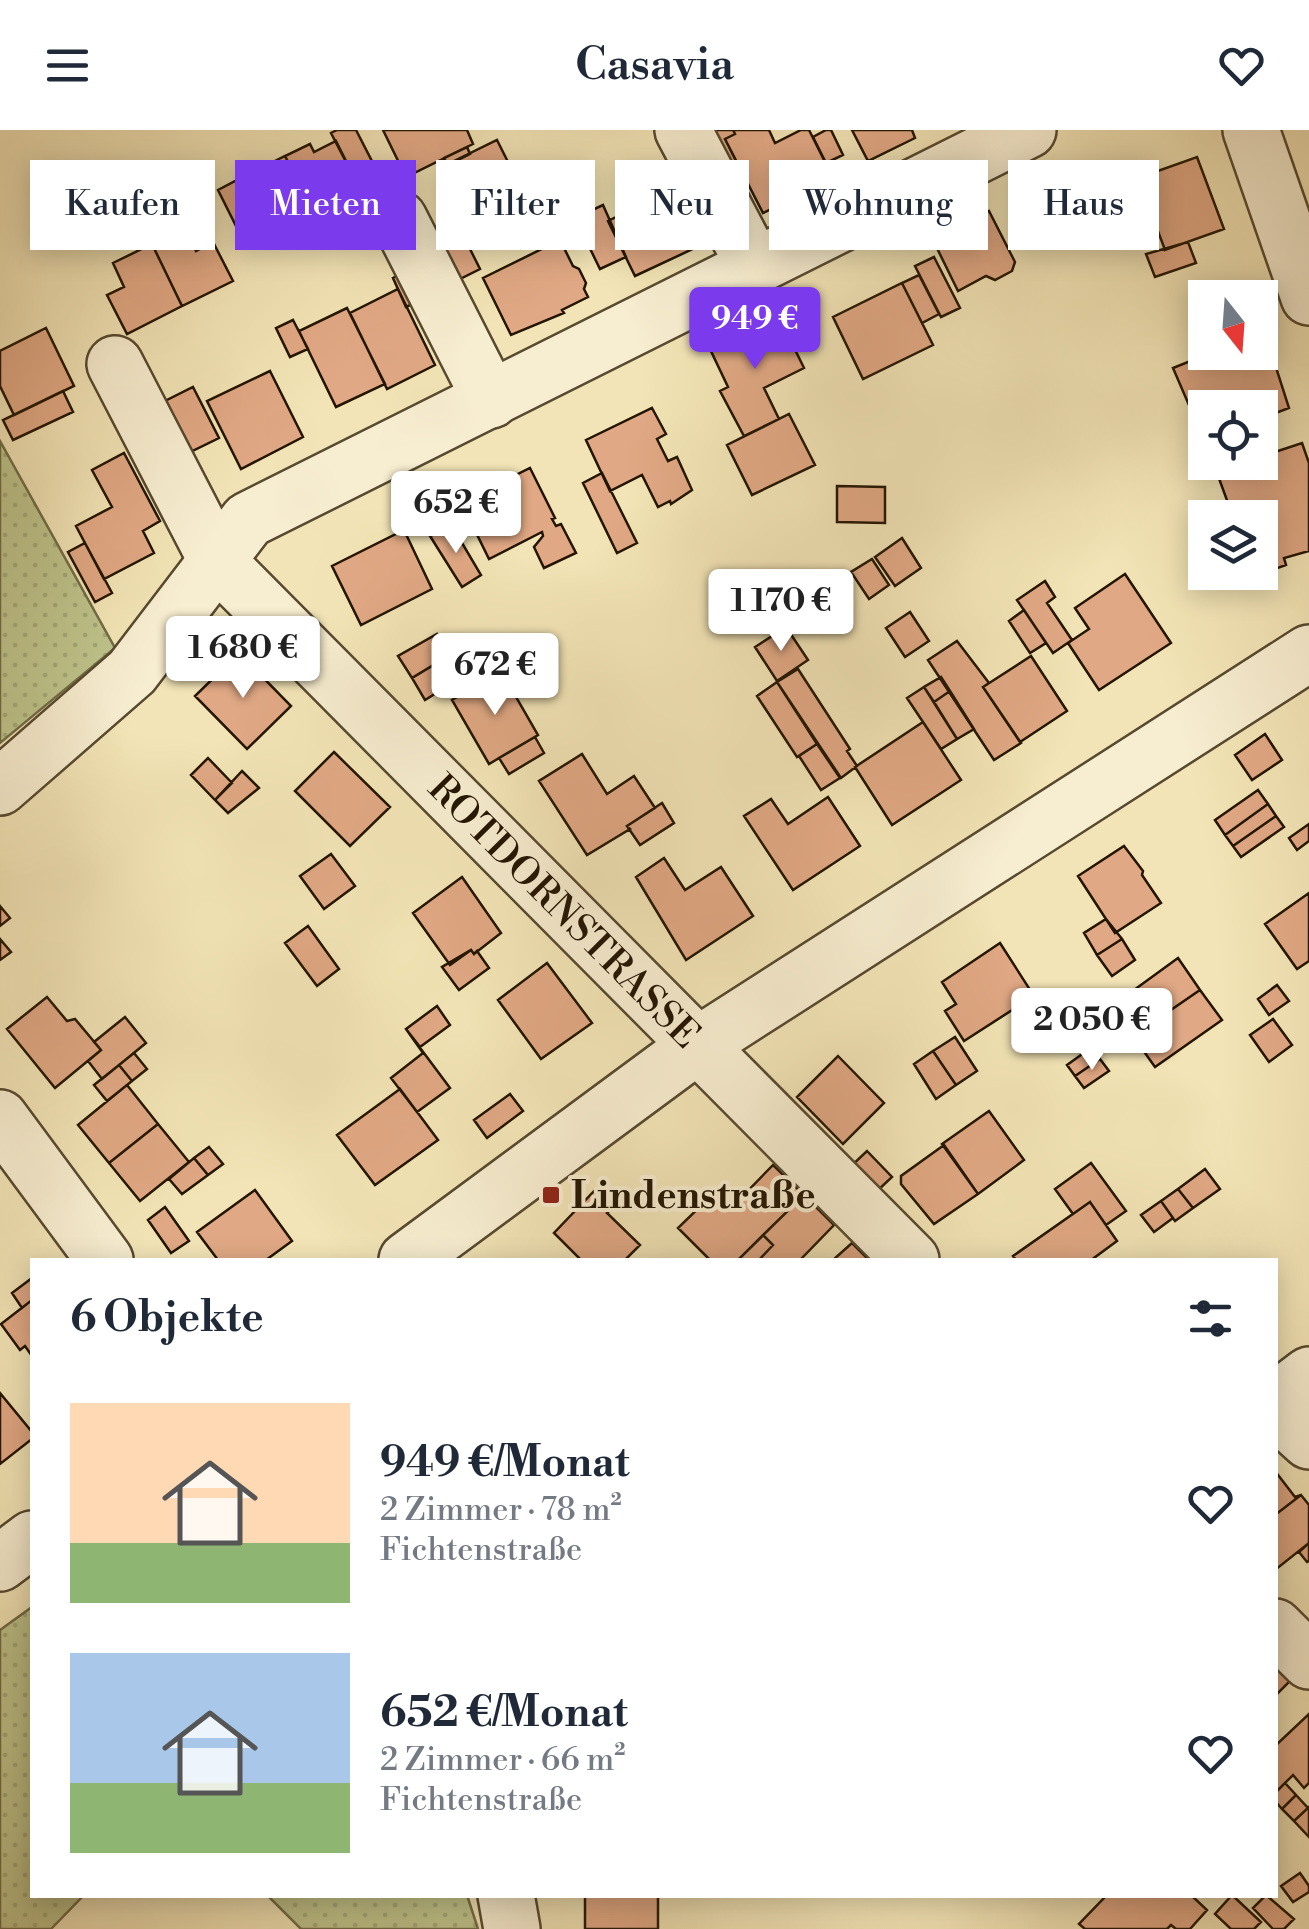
<!DOCTYPE html>
<html lang="de">
<head>
<meta charset="utf-8">
<style>
  body { margin:0; font-family:"Libre Bodoni",serif; background:#f2f2f3; color:#1f2937; height:100vh; display:flex; flex-direction:column; font-size:38px; white-space:nowrap }
  * { box-sizing:border-box; margin:0 }
  p { font-size:32px; color:#747a83 }
  .icon { flex:none; width:55px; height:55px; fill:none; stroke:currentColor; stroke-width:2; stroke-linecap:round; stroke-linejoin:round }
  .map { position:relative; flex:1; overflow:hidden }
  .side { position:absolute; left:30px; top:1128px; width:1248px; height:640px; display:flex; flex-direction:column; background:#fff; border-radius:0px; box-shadow:0 5px 25px #0003 }
  .side>* { flex:none }
  .guide { position:absolute; left:30px; top:30px; width:1250px; height:90px; display:flex; gap:20px }
  .needle { width:65px; rotate:163deg }
  .buttons { position:absolute; left:1188px; top:150px; display:grid; gap:20px }
  .buttons a { display:grid; place-items:center; width:90px; height:90px; border-radius:0px; background:#fff; box-shadow:0 5px 25px #0003; font-size:50px }
  .price { position:absolute; translate:-50% -85px; padding:0 22px; border-radius:10px; background:#fff; color:#222; font-size:32px; line-height:65px; filter:drop-shadow(0 2px 5px #0008) }
  .price::after { content:''; position:absolute; left:50%; top:60px; width:30px; height:22px; margin-left:-15px; background:inherit; clip-path:polygon(0 0,100% 0,50% 100%) }
  .price.on { background:#7c3aed; color:#fff }
  ul { padding:0; list-style:none }
  li { display:flex; align-items:center; gap:30px; height:250px; padding:0 40px }
  li span { display:grid; place-items:center; flex:none; width:280px; height:200px; border-radius:0px; color:#555 }
  li>.icon { margin-inline-start:auto }
  span .icon { width:120px; height:120px; fill:#fffc; stroke-width:1 }
  li b { font-size:42px }
  h2 { display:flex; justify-content:space-between; align-items:center; height:120px; padding:0 40px; font-size:42px }
  .chip { padding:0 35px; border-radius:0px; background:#fff; box-shadow:0 5px 25px #0003; font-size:35px; line-height:90px }
  .chip.on { background:#7c3aed; color:#fff }
  header { display:flex; justify-content:space-between; align-items:center; height:130px; padding:0 40px; background:#fff; font-size:45px; font-weight:600 }
  .map>svg:first-child { display:block }
  .grass { fill:url(#grass-dots); stroke:#706c46; stroke-width:2.5 }
  .building { fill:#e0a884; stroke:#231502; stroke-width:2.5 }
  .lines { fill:none; stroke-linecap:round; stroke-linejoin:round }
  .minor-casing { stroke:#57492f; stroke-width:60 }
  .minor { stroke:#f7edd0; stroke-width:55 }
  .poi-dot { fill:#8f2418; stroke:#f7edd0; stroke-width:4 }
  .labels { text-anchor:middle; stroke-width:8; stroke-linejoin:round; paint-order:stroke }
  .street-label { font-size:38px; fill:#231502; stroke:#f7edd0 }
  .poi-label { font-size:38px; font-weight:bold; fill:#231502; stroke:#f7edd0; text-anchor:start }
</style>
</head>
<body>
<header><svg class="icon" aria-label="menu" viewBox="0 0 24 24"><path d="M4 6h16M4 12h16M4 18h16"/></svg>Casavia<svg class="icon" aria-label="heart" viewBox="0 0 24 24"><path d="M12 20l-8-8c-3-5 5-10 8-4 3-6 11-1 8 4z"/></svg></header>
<div class="map">
<svg width="1309" height="1799" viewBox="0 0 1309 1799">
  <defs>
    <pattern id="grass-dots" width="8" height="8" patternUnits="userSpaceOnUse" patternTransform="scale(2.5)"><rect width="8" height="8" fill="#bec38b"/><path d="M2 2h.1M6 6h.1" fill="none" stroke="#a3a776" stroke-width="1.8" stroke-linecap="round"/></pattern>
  </defs>
  <rect width="100%" height="100%" fill="#f2e4b6"/>
  <filter id="stains"><feTurbulence type="fractalNoise" baseFrequency=".002" numOctaves="4"/><feColorMatrix values="0 0 0 0 .2 0 0 0 0 .09 0 0 0 0 .02 0 0 0 .5 -.17"/></filter>
  <radialGradient id="worn" r=".72"><stop offset=".6" stop-color="#630" stop-opacity="0"/><stop offset="1" stop-color="#630" stop-opacity=".3"/></radialGradient>
  <!-- grass -->
  <path class="grass" d="M 0,311 L 115,518 L 0,613 Z
    M 32,1477 L 32,1765 L 84,1765 L 51,1799 L 0,1799 L 0,1500 Z
    M 267,1765 L 467,1765 L 478,1799 L 301,1799 Z"/>
  <!-- building -->
  <path class="building" d="M 337,0 L 356,0 L 377,41 L 356,51 L 331,3 Z
    M 383,0 L 467,0 L 473,14 L 406,47 Z
    M 712,0 L 733,0 L 735,4 L 725,9 L 744,47 L 725,57 Z
    M 733,0 L 769,0 L 775,13 L 801,0 L 809,0 L 833,48 L 763,83 L 725,9 L 735,4 Z
    M 826,0 L 831,0 L 843,25 L 826,33 L 813,7 Z
    M 852,0 L 912,0 L 915,8 L 868,31 Z
    M 497,10 L 511,38 L 460,63 L 446,35 Z
    M 336,11 L 361,61 L 339,73 L 343,81 L 319,93 L 285,26 L 310,14 L 314,22 Z
    M 467,17 L 470,24 L 448,35 L 444,28 Z
    M 285,26 L 319,93 L 294,105 L 290,97 L 268,108 L 243,58 L 265,47 L 261,38 Z
    M 1197,27 L 1224,99 L 1165,120 L 1138,48 Z
    M 239,49 L 263,98 L 242,108 L 218,60 Z
    M 669,61 L 697,117 L 635,146 L 608,91 Z
    M 603,75 L 626,127 L 600,139 L 575,88 Z
    M 989,81 L 1015,132 L 1012,141 L 995,150 L 986,146 L 958,161 L 933,110 Z
    M 455,89 L 480,139 L 446,156 L 421,106 Z
    M 185,97 L 196,121 L 213,112 L 233,151 L 182,176 L 152,114 Z
    M 560,110 L 573,136 L 579,139 L 586,153 L 584,159 L 588,167 L 562,180 L 564,183 L 511,205 L 483,148 Z
    M 1188,112 L 1196,133 L 1155,147 L 1146,124 Z
    M 152,114 L 182,176 L 127,204 L 107,165 L 124,157 L 113,133 Z
    M 934,127 L 960,178 L 941,187 L 915,136 Z
    M 410,139 L 425,168 L 406,177 L 393,148 Z
    M 919,145 L 939,184 L 922,193 L 902,153 Z
    M 902,153 L 933,215 L 863,249 L 833,187 Z
    M 1243,153 L 1248,168 L 1205,168 L 1205,167 Z
    M 398,159 L 435,235 L 387,259 L 350,183 Z
    M 347,178 L 385,254 L 336,277 L 299,201 Z
    M 778,185 L 804,238 L 764,258 L 779,289 L 744,306 L 720,261 L 728,257 L 710,219 Z
    M 293,190 L 308,219 L 290,227 L 276,198 Z
    M 46,198 L 74,256 L 14,285 L 0,256 L 0,221 Z
    M 1261,204 L 1271,229 L 1273,228 L 1289,278 L 1260,289 L 1260,278 L 1205,278 L 1204,310 L 1173,238 L 1213,222 L 1260,222 Z
    M 270,241 L 303,307 L 241,339 L 207,271 Z
    M 193,257 L 219,308 L 182,326 L 157,275 Z
    M 63,261 L 73,282 L 13,310 L 3,290 Z
    M 652,278 L 666,304 L 657,309 L 668,331 L 677,327 L 692,360 L 671,374 L 670,371 L 658,377 L 642,345 L 610,361 L 586,310 Z
    M 789,284 L 815,335 L 752,365 L 727,315 Z
    M 1264,306 L 1271,323 L 1260,327 L 1260,307 Z
    M 1302,313 L 1309,333 L 1309,421 L 1284,428 L 1286,435 L 1236,453 L 1232,442 L 1260,442 L 1260,388 L 1222,388 L 1232,384 L 1217,343 L 1246,332 L 1260,332 L 1260,327 Z
    M 124,323 L 160,391 L 143,401 L 154,423 L 104,449 L 76,396 L 112,377 L 92,340 Z
    M 1214,332 L 1246,332 L 1217,343 Z
    M 530,338 L 555,388 L 552,389 L 556,396 L 561,394 L 576,423 L 544,438 L 534,417 L 543,406 L 542,402 L 489,429 L 461,372 Z
    M 602,343 L 637,413 L 617,423 L 583,353 Z
    M 837,356 L 885,357 L 885,393 L 837,392 Z
    M 452,396 L 481,445 L 462,457 L 430,406 Z
    M 404,400 L 432,459 L 361,495 L 332,436 Z
    M 902,408 L 921,438 L 895,456 L 875,427 Z
    M 85,413 L 112,463 L 95,472 L 68,422 Z
    M 872,429 L 889,455 L 869,469 L 851,442 Z
    M 1125,444 L 1171,513 L 1099,560 L 1068,513 L 1089,499 L 1075,478 Z
    M 1045,451 L 1055,467 L 1047,473 L 1072,510 L 1053,523 L 1017,470 Z
    M 1024,480 L 1046,513 L 1030,523 L 1009,491 Z
    M 910,482 L 929,511 L 905,527 L 886,498 Z
    M 786,497 L 808,530 L 777,551 L 755,517 Z
    M 437,504 L 450,525 L 412,548 L 398,526 Z
    M 957,511 L 989,553 L 983,557 L 1021,613 L 994,630 L 928,530 Z
    M 239,523 L 291,576 L 247,619 L 195,566 Z
    M 450,525 L 462,547 L 425,570 L 412,548 Z
    M 1031,526 L 1067,581 L 1020,612 L 983,557 Z
    M 798,539 L 850,619 L 847,621 L 857,636 L 841,648 L 777,552 Z
    M 501,541 L 538,605 L 489,634 L 452,570 Z
    M 941,547 L 950,561 L 934,572 L 924,557 Z
    M 777,552 L 817,614 L 797,627 L 757,566 Z
    M 924,557 L 957,609 L 941,619 L 907,568 Z
    M 950,561 L 974,599 L 957,609 L 934,572 Z
    M 923,592 L 961,650 L 892,695 L 855,637 Z
    M 1265,604 L 1282,630 L 1252,650 L 1235,625 Z
    M 535,607 L 544,623 L 509,644 L 499,628 Z
    M 817,614 L 840,648 L 821,660 L 799,626 Z
    M 334,622 L 390,677 L 350,716 L 295,661 Z
    M 582,624 L 607,664 L 634,646 L 655,678 L 627,696 L 630,699 L 587,725 L 539,651 Z
    M 208,628 L 232,653 L 215,670 L 191,645 Z
    M 242,641 L 259,658 L 228,683 L 215,670 Z
    M 1258,660 L 1268,674 L 1225,705 L 1215,690 Z
    M 828,667 L 860,716 L 793,760 L 744,686 L 771,669 L 788,694 Z
    M 662,673 L 674,693 L 640,715 L 627,696 Z
    M 1268,674 L 1276,686 L 1233,716 L 1225,705 Z
    M 1276,686 L 1284,697 L 1241,727 L 1233,716 Z
    M 1309,694 L 1309,711 L 1297,720 L 1289,708 Z
    M 1124,716 L 1143,741 L 1142,745 L 1161,773 L 1115,803 L 1078,746 Z
    M 331,724 L 355,756 L 324,779 L 300,746 Z
    M 664,728 L 685,760 L 721,737 L 753,786 L 686,830 L 636,747 Z
    M 462,747 L 501,803 L 474,824 L 471,820 L 450,835 L 413,783 Z
    M 1309,763 L 1309,831 L 1297,839 L 1265,794 Z
    M 0,776 L 10,788 L 0,796 Z
    M 1106,789 L 1122,809 L 1097,825 L 1084,803 Z
    M 308,796 L 339,839 L 317,856 L 285,813 Z
    M 0,809 L 11,822 L 0,830 Z
    M 1122,809 L 1135,830 L 1112,846 L 1097,825 Z
    M 1000,813 L 1034,866 L 964,911 L 945,881 L 956,874 L 942,852 Z
    M 471,820 L 474,824 L 477,821 L 489,838 L 459,860 L 442,837 Z
    M 1178,828 L 1200,860 L 1133,906 L 1112,876 Z
    M 547,833 L 592,893 L 541,929 L 498,870 Z
    M 1277,855 L 1289,871 L 1269,885 L 1258,869 Z
    M 1200,860 L 1222,890 L 1155,937 L 1133,906 Z
    M 47,867 L 67,891 L 75,889 L 101,920 L 55,958 L 7,899 Z
    M 437,876 L 450,895 L 420,917 L 406,899 Z
    M 125,887 L 146,913 L 102,949 L 88,931 L 101,920 L 94,912 Z
    M 1273,889 L 1292,915 L 1269,932 L 1250,905 Z
    M 406,899 L 450,958 L 417,982 L 391,948 L 423,923 Z
    M 955,907 L 977,941 L 956,955 L 933,921 Z
    M 1092,917 L 1100,929 L 1075,946 L 1067,935 Z
    M 933,921 L 956,955 L 936,969 L 914,934 Z
    M 134,923 L 147,939 L 132,951 L 119,935 Z
    M 838,926 L 884,973 L 843,1014 L 797,967 Z
    M 1100,929 L 1109,941 L 1084,958 L 1075,946 Z
    M 119,935 L 132,951 L 107,971 L 94,955 Z
    M 127,955 L 158,994 L 109,1033 L 78,995 Z
    M 400,959 L 438,1010 L 375,1055 L 337,1005 Z
    M 510,964 L 523,981 L 487,1008 L 474,990 Z
    M 989,981 L 1024,1030 L 978,1064 L 942,1014 Z
    M 158,994 L 189,1032 L 140,1071 L 109,1033 Z
    M 944,1015 L 978,1064 L 934,1094 L 901,1054 L 901,1046 Z
    M 209,1017 L 223,1034 L 208,1045 L 194,1028 Z
    M 867,1021 L 892,1047 L 874,1064 L 849,1038 Z
    M 194,1028 L 208,1045 L 182,1064 L 169,1049 Z
    M 1091,1033 L 1126,1081 L 1106,1095 L 1090,1072 L 1073,1084 L 1055,1059 Z
    M 773,1035 L 804,1065 L 738,1130 L 710,1130 L 678,1098 L 717,1060 L 733,1076 Z
    M 1205,1039 L 1220,1059 L 1193,1078 L 1178,1059 Z
    M 597,1058 L 615,1075 L 607,1083 L 640,1115 L 625,1130 L 581,1130 L 554,1103 Z
    M 1178,1059 L 1193,1078 L 1175,1091 L 1161,1071 Z
    M 255,1060 L 292,1111 L 266,1130 L 218,1130 L 197,1102 Z
    M 804,1065 L 834,1095 L 800,1130 L 759,1130 L 773,1115 L 763,1105 Z
    M 1161,1071 L 1173,1088 L 1154,1102 L 1141,1085 Z
    M 1090,1072 L 1117,1111 L 1094,1128 L 1096,1130 L 1016,1130 L 1013,1126 Z
    M 165,1077 L 189,1111 L 171,1123 L 148,1090 Z
    M 763,1105 L 773,1115 L 759,1130 L 738,1130 Z
    M 852,1113 L 869,1130 L 833,1130 Z
    M 32,1148 L 32,1170 L 22,1178 L 12,1163 Z
    M 32,1170 L 32,1226 L 25,1216 L 20,1220 L 1,1194 Z
    M 0,1263 L 32,1302 L 32,1309 L 0,1334 Z
    M 1275,1341 L 1295,1367 L 1301,1365 L 1275,1385 Z
    M 1301,1365 L 1309,1375 L 1309,1413 L 1275,1440 L 1275,1385 Z
    M 1309,1413 L 1309,1431 L 1307,1432 L 1299,1422 Z
    M 1275,1536 L 1290,1551 L 1275,1566 Z
    M 1309,1584 L 1309,1653 L 1304,1658 L 1293,1645 L 1275,1663 L 1275,1616 Z
    M 1285,1653 L 1296,1665 L 1282,1679 L 1275,1671 L 1275,1663 Z
    M 1296,1665 L 1308,1678 L 1294,1691 L 1282,1679 Z
    M 1309,1677 L 1309,1707 L 1294,1691 Z
    M 1300,1743 L 1309,1756 L 1309,1762 L 1293,1772 L 1281,1756 Z
    M 585,1765 L 658,1765 L 658,1799 L 585,1799 Z
    M 1107,1765 L 1191,1765 L 1207,1780 L 1190,1799 L 1176,1799 L 1171,1795 L 1167,1799 L 1085,1799 L 1079,1794 Z
    M 1232,1765 L 1261,1792 L 1254,1799 L 1231,1799 L 1215,1784 Z
    M 1266,1765 L 1294,1789 L 1284,1799 L 1273,1799 L 1253,1778 Z"/>
  <g class="lines">
    <!-- minor casing -->
    <g class="minor-casing">
      <g id="minor">
        <path d="M 683,0 L 754,135"/>
        <path d="M 1251,0 L 1309,167"/>
        <path d="M 399,89 L 491,270"/>
        <path id="s1" d="M 115,234 L 217,431 L 911,1130"/>
        <path d="M 0,657 L 132,542 L 248,390 L 1028,0"/>
        <path d="M 0,988 L 105,1130"/>
        <path d="M 407,1130 L 698,915 L 1309,523"/>
        <path d="M 1275,1271 L 1309,1245"/>
        <path d="M 1275,1280 L 1309,1311"/>
        <path d="M 0,1433 L 32,1409"/>
        <path d="M 1275,1497 L 1309,1531"/>
        <path d="M 506,1765 L 512,1799"/>
      </g>
    </g>
    <!-- minor -->
    <use href="#minor" class="minor"/>
  </g>
  <!-- markers -->
  <rect class="poi-dot" x="541" y="1055" width="20" height="20" rx="5"/>
  <g class="labels">
    <!-- street labels -->
    <g class="street-label">
      <text dy="13" stroke="none"><textPath href="#s1" startOffset="715">ROTDORNSTRASSE</textPath></text>
    </g>
    <!-- poi labels -->
    <g class="poi-label">
      <text x="571" y="1078">Lindenstraße</text>
    </g>
  </g>
  <rect width="100%" height="100%" filter="url(#stains)"/>
  <rect width="100%" height="100%" fill="url(#worn)"/>
</svg>
<div class="buttons">
<a><svg class="needle" viewBox="-14 -14 28 28"><path d="M0-13l5 13h-10z" fill="#e53935"/><path d="M0 13l5-13h-10z" fill="#747a83"/></svg></a>
<a><svg class="icon" aria-label="locate" viewBox="0 0 24 24"><circle cx="12" cy="12" r="6"/><path d="M12 2v4M12 18v4M2 12h4M18 12h4"/></svg></a>
<a><svg class="icon" aria-label="layers" viewBox="0 0 24 24"><path d="M12 4l9 5-9 5-9-5zM3 14l9 5 9-5"/></svg></a>
</div>
<b class="price on" style="left:755px;top:242px">949 €</b>
<b class="price" style="left:456px;top:426px">652 €</b>
<b class="price" style="left:781px;top:524px">1 170 €</b>
<b class="price" style="left:243px;top:571px">1 680 €</b>
<b class="price" style="left:495px;top:588px">672 €</b>
<b class="price" style="left:1092px;top:943px">2 050 €</b>
<div class="guide">
<a class="chip">Kaufen</a>
<a class="chip on">Mieten</a>
<a class="chip">Filter</a>
<a class="chip">Neu</a>
<a class="chip">Wohnung</a>
<a class="chip">Haus</a>
</div>
<section class="side">
<h2>6 Objekte<svg class="icon" aria-label="filters" viewBox="0 0 24 24"><path d="M4 7h16M4 17h16"/><circle cx="9" cy="7" r="2"/><circle cx="15" cy="17" r="2"/></svg></h2>
<ul>
<li><span style="background:linear-gradient(#ffd9b3 70%,#8fb573 0)"><svg class="icon" aria-label="home" viewBox="0 0 24 24"><path d="M3 11l9-7 9 7M6 9v11h12V9"/></svg></span><div><b>949 €/Monat</b><p>2 Zimmer · 78 m²</p><p>Fichtenstraße</p></div><svg class="icon" aria-label="heart" viewBox="0 0 24 24"><path d="M12 20l-8-8c-3-5 5-10 8-4 3-6 11-1 8 4z"/></svg></li>
<li><span style="background:linear-gradient(#a9c7e8 65%,#8fb573 0)"><svg class="icon" aria-label="home" viewBox="0 0 24 24"><path d="M3 11l9-7 9 7M6 9v11h12V9"/></svg></span><div><b>652 €/Monat</b><p>2 Zimmer · 66 m²</p><p>Fichtenstraße</p></div><svg class="icon" aria-label="heart" viewBox="0 0 24 24"><path d="M12 20l-8-8c-3-5 5-10 8-4 3-6 11-1 8 4z"/></svg></li>
</ul>
</section>
</div>
</body>
</html>
